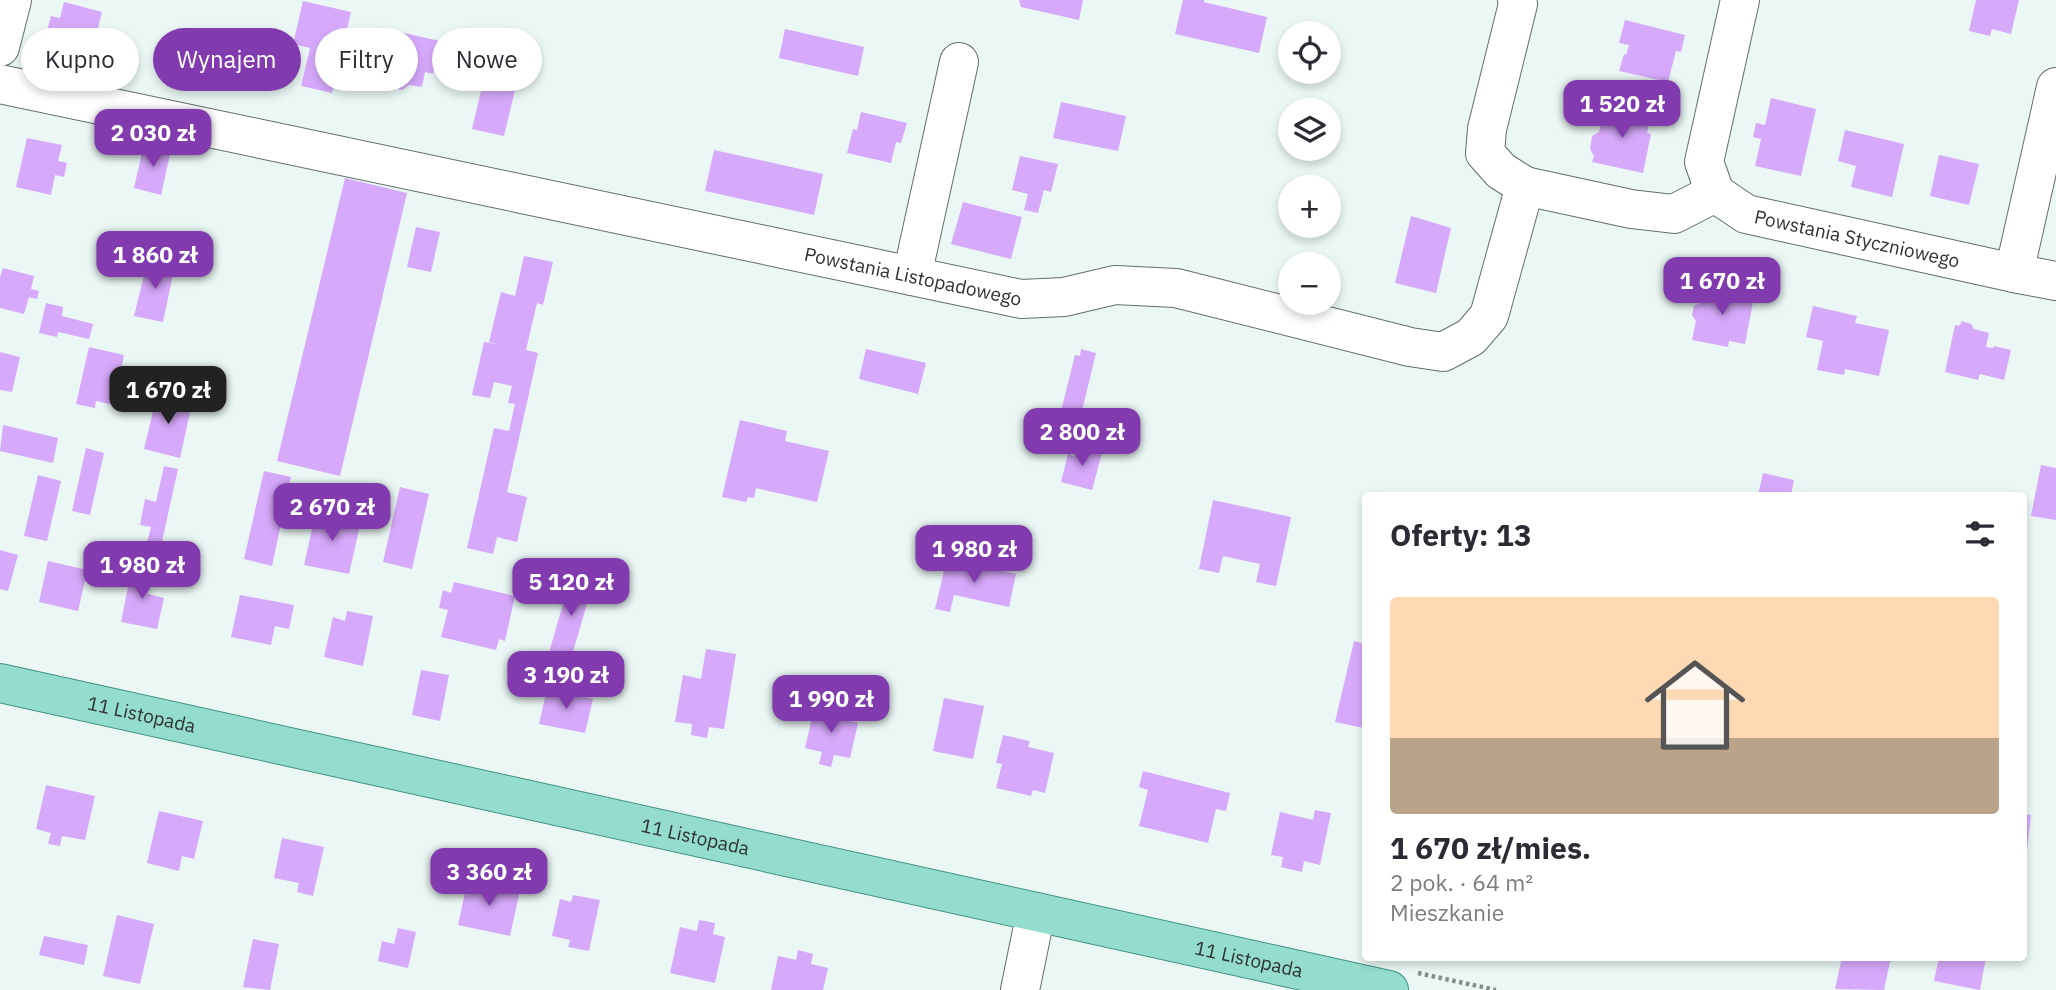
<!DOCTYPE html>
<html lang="pl">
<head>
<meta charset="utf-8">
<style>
  body { margin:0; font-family:"IBM Plex Sans",sans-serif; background:#f2f2f3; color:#2b2b33; height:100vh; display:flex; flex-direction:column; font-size:26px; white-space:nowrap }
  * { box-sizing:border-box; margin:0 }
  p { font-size:23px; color:#7c7c81 }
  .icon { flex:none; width:38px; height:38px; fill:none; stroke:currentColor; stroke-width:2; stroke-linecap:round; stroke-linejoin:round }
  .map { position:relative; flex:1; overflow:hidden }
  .sheet { position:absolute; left:1362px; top:492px; width:665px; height:469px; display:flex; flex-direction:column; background:#fff; border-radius:7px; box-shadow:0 4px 10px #0003 }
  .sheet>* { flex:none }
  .top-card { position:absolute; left:21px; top:28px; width:665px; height:63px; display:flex; gap:14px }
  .fabs { position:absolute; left:1278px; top:21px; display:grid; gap:14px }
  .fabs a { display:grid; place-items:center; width:63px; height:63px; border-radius:50%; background:#fff; box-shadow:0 4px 10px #0003; font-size:35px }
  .price { position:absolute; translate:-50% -60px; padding:0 16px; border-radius:14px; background:#813bae; color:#fff; font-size:23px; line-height:46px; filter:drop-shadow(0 2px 4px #0008) }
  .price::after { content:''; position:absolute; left:50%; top:42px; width:21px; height:16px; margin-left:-10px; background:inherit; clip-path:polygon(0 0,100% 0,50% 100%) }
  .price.current { background:#222; color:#fff }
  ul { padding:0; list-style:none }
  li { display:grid; align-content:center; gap:14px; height:371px; padding:0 28px }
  li span { display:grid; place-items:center; height:217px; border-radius:7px; color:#555 }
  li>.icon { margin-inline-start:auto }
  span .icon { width:126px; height:126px; fill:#fffc; stroke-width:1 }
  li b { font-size:30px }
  h2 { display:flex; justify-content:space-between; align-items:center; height:84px; padding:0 28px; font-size:30px }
  .chip { padding:0 24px; border-radius:32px; background:#fff; box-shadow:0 4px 10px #0003; font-size:24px; line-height:63px }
  .chip.current { background:#813bae; color:#fff }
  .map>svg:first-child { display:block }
  .building { fill:#d7a9fb }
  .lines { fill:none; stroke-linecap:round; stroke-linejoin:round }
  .minor-casing { stroke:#626e6b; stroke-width:40 }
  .major-casing { stroke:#429282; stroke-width:40 }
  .path { stroke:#848d8a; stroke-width:4.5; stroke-dasharray:3.5 3.5; stroke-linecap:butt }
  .minor { stroke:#fff; stroke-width:38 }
  .major { stroke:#94dcce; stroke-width:38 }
  .labels { text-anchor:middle; stroke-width:5; stroke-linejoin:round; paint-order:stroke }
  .street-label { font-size:19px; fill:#2e3331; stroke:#fff }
</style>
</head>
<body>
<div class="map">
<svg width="2056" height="990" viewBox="0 0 2056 990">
  <rect width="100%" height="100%" fill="#eaf7f4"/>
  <!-- building -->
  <path class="building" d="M 1019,0 L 1083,0 L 1079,20 L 1021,7 Z
    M 1183,0 L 1204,0 L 1204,2 L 1267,17 L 1259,53 L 1175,34 Z
    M 1976,0 L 2019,0 L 2011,34 L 1992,29 L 1990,36 L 1969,31 Z
    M 303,1 L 351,12 L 332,93 L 301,86 L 310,48 L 293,44 Z
    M 64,2 L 102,12 L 97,32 L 106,34 L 100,59 L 53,47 L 56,33 L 47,31 L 51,16 L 60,18 Z
    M 1625,20 L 1685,35 L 1681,52 L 1676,51 L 1668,82 L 1619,71 L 1624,54 L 1626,55 L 1629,45 L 1619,43 Z
    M 382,28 L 440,41 L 433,74 L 425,72 L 422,87 L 409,85 L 402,90 L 395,88 L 391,81 L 371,76 Z
    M 785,29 L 864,47 L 858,76 L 779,58 Z
    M 484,78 L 516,86 L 504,136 L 472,129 Z
    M 1771,98 L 1816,109 L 1801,176 L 1755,166 L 1761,139 L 1753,137 L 1756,123 L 1765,125 Z
    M 1061,102 L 1126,116 L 1118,151 L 1053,138 Z
    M 1607,106 L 1651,115 L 1647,133 L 1651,134 L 1643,173 L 1592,162 L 1594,156 L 1590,149 L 1592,136 L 1599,132 L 1601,124 L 1604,124 Z
    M 861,112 L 907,123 L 901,143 L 896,142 L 891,163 L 847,153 L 853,129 L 857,130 Z
    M 1845,130 L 1904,144 L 1892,197 L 1851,187 L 1856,166 L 1838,161 Z
    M 27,138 L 62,145 L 58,161 L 67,163 L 64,177 L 55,175 L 51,195 L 16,187 Z
    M 144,144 L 171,150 L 161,195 L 134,188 Z
    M 714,150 L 823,174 L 814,215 L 705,191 Z
    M 1939,155 L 1979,164 L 1969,205 L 1930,196 Z
    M 1020,156 L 1058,164 L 1051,192 L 1044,190 L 1038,213 L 1024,210 L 1028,194 L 1012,190 Z
    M 345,178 L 407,193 L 340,476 L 277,461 Z
    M 963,202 L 1022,217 L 1011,259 L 951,244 Z
    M 1411,216 L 1451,228 L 1436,293 L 1395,283 Z
    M 416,227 L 440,232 L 431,272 L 407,267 Z
    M 524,256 L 553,262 L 543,305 L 537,303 L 526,350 L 538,353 L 507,492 L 527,497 L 517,542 L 497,537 L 493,554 L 467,548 L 494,428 L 509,431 L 515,404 L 508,403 L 512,386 L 494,382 L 490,398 L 472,395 L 484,342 L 497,344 L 489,342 L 501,292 L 515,296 Z
    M 148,259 L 175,265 L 163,322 L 134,316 Z
    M 3,268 L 34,276 L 31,289 L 39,291 L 37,299 L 29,297 L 24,314 L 0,308 L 0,277 Z
    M 1714,281 L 1731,285 L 1729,292 L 1739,295 L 1738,299 L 1753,302 L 1745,344 L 1729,341 L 1728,347 L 1692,340 L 1696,321 L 1692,315 L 1694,306 L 1700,303 L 1703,291 L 1712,294 Z
    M 46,303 L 63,307 L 62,316 L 93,324 L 89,339 L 58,332 L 57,337 L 39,333 Z
    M 1813,306 L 1857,316 L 1855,323 L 1889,330 L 1879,376 L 1845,369 L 1844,375 L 1817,370 L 1823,341 L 1806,337 Z
    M 1962,321 L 1971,324 L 1974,329 L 1989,333 L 1986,347 L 1993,348 L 1994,346 L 2011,350 L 2004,380 L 1980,374 L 1978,380 L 1945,372 L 1955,325 L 1959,326 Z
    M 89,347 L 124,355 L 114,405 L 96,401 L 95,408 L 76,404 Z
    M 866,349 L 926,363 L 918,394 L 859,379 Z
    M 1081,349 L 1096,353 L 1081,415 L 1061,411 L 1075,355 L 1080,356 Z
    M 0,352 L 20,357 L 12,392 L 0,390 Z
    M 157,395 L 192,403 L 180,458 L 144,449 Z
    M 740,420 L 787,431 L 785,441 L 829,451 L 817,502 L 756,488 L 754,498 L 748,497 L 746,502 L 722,497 Z
    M 3,425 L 58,438 L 53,463 L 0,451 Z
    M 1078,446 L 1102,453 L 1092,490 L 1061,482 L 1068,454 L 1075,456 Z
    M 86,448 L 104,453 L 90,515 L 72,511 Z
    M 2041,465 L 2056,468 L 2056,520 L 2031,516 Z
    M 164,466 L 178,469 L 161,546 L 147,543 L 151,527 L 140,525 L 145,499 L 156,502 Z
    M 264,471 L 291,477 L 272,566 L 244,559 Z
    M 1763,473 L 1794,480 L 1791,495 L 1758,495 Z
    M 38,475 L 61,481 L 47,541 L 24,536 Z
    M 400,487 L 429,494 L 412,569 L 383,562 Z
    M 1213,500 L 1291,517 L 1276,586 L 1256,582 L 1260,564 L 1223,556 L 1219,573 L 1199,569 Z
    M 316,511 L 361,521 L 349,574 L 304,565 Z
    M 0,550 L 18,555 L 8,591 L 0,589 Z
    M 947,558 L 1016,574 L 1009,607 L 954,595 L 950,612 L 935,609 Z
    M 48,561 L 92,571 L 89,583 L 85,581 L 78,611 L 39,602 Z
    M 132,567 L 153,572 L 148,594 L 164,598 L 157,629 L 121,622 Z
    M 572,573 L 594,580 L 570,662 L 548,656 Z
    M 454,582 L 515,596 L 505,641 L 499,639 L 496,650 L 441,637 L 448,610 L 439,608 L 443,590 L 451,593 Z
    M 240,595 L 294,605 L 289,629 L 275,626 L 271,645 L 231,637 Z
    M 347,611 L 373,616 L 363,666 L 324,657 L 333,617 L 345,621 Z
    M 1354,641 L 1365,644 L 1364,728 L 1335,722 Z
    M 706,649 L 736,654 L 724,729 L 709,727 L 707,738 L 691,735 L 692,724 L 675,722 L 683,675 L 701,679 Z
    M 421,670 L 449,675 L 440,721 L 412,715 Z
    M 547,689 L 593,699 L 585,733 L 539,724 Z
    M 944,698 L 984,706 L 973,759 L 933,751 Z
    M 827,706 L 843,709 L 841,719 L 858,723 L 850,758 L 834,755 L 831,767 L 819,764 L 822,752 L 805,748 L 813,713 L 825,715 Z
    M 1003,735 L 1030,741 L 1028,747 L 1054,753 L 1045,793 L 1033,790 L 1031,796 L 996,788 L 1002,764 L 996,763 Z
    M 1143,771 L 1230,793 L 1226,811 L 1216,809 L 1208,843 L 1139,826 L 1148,790 L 1139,787 Z
    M 46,785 L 95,796 L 85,840 L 62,836 L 60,846 L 48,844 L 51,833 L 36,829 Z
    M 1315,810 L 1331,813 L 1320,865 L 1304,861 L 1302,872 L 1281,867 L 1283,857 L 1271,855 L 1280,812 L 1313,820 Z
    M 159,811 L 203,821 L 194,859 L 182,856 L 179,871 L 147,863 Z
    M 2023,814 L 2031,815 L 2026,860 L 2023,860 Z
    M 282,838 L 324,847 L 313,896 L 297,892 L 299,883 L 274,878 Z
    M 468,879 L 520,890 L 510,936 L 458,925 Z
    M 573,895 L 600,900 L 589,951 L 568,947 L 570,940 L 552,936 L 560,899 L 571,902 Z
    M 117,915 L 154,924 L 140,984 L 103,976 Z
    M 699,920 L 715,923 L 713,934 L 725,937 L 715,983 L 670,973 L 680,927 L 697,931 Z
    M 398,928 L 416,932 L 408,968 L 378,961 L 382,941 L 394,944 Z
    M 44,936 L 88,945 L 84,965 L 39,955 Z
    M 253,939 L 279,944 L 270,990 L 243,987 Z
    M 798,950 L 813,954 L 811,964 L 828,968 L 823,990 L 771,990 L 778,956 L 796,960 Z
    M 1842,957 L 1891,957 L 1884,990 L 1835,989 Z
    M 1939,957 L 1986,957 L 1980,990 L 1934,981 Z"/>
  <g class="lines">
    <!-- minor casing -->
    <g class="minor-casing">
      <g id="minor">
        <path d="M 1517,0 L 1518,4 L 1487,129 L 1485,153 L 1501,171 L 1525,186"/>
        <path id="s1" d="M 1740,0 L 1704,162 L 1715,193 L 1746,214 L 2014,273 L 2056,87"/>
        <path d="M 0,47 L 12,0"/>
        <path id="s2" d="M 0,84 L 1021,299 L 1064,297 L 1115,285 L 1176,288 L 1410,347 L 1443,352 L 1471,337 L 1489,316 L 1525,186 L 1631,209 L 1674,214 L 1715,193"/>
        <path d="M 2014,273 L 2056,281"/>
        <path d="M 912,276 L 959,62"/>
        <path d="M 1020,990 L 1036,912"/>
      </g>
    </g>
    <!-- major casing -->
    <g class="major-casing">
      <g id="major">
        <path id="s3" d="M 0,683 L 1389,990"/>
      </g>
    </g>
    <!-- path -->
    <path class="path" d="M 1418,973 L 1496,990"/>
    <!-- minor -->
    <use href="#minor" class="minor"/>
    <!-- major -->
    <use href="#major" class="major"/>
  </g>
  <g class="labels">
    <!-- street labels -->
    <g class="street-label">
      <text dy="7" stroke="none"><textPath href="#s1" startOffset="350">Powstania Styczniowego</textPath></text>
      <text dy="7" stroke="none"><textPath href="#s2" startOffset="933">Powstania Listopadowego</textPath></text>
      <text dy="7" stroke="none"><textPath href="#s3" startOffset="145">11 Listopada</textPath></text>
      <text dy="7" stroke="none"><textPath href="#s3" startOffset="712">11 Listopada</textPath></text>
      <text dy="7" stroke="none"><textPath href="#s3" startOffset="1279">11 Listopada</textPath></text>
    </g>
  </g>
</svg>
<div class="fabs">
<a><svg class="icon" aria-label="locate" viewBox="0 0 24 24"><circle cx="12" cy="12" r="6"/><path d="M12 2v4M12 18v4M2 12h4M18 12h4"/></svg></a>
<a><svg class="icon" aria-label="layers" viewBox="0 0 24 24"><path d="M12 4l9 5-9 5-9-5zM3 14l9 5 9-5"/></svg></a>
<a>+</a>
<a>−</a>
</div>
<b class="price" style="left:1622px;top:140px">1 520 zł</b>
<b class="price" style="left:153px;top:169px">2 030 zł</b>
<b class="price" style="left:155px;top:291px">1 860 zł</b>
<b class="price" style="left:1722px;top:317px">1 670 zł</b>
<b class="price current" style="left:168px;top:426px">1 670 zł</b>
<b class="price" style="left:1082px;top:468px">2 800 zł</b>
<b class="price" style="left:332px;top:543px">2 670 zł</b>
<b class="price" style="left:974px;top:585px">1 980 zł</b>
<b class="price" style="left:142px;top:601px">1 980 zł</b>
<b class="price" style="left:571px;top:618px">5 120 zł</b>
<b class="price" style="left:566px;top:711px">3 190 zł</b>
<b class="price" style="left:831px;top:735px">1 990 zł</b>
<b class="price" style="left:489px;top:908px">3 360 zł</b>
<div class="top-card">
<a class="chip">Kupno</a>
<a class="chip current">Wynajem</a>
<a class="chip">Filtry</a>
<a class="chip">Nowe</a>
</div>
<section class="sheet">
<h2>Oferty: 13<svg class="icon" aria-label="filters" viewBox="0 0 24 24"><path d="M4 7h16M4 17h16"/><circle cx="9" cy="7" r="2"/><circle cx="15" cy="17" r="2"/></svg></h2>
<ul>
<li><span style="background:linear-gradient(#ffd9b3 65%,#b9a48a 0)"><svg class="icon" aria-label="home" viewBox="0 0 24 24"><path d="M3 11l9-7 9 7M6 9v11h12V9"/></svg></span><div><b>1 670 zł/mies.</b><p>2 pok. · 64 m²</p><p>Mieszkanie</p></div></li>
</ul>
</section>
</div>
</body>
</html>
